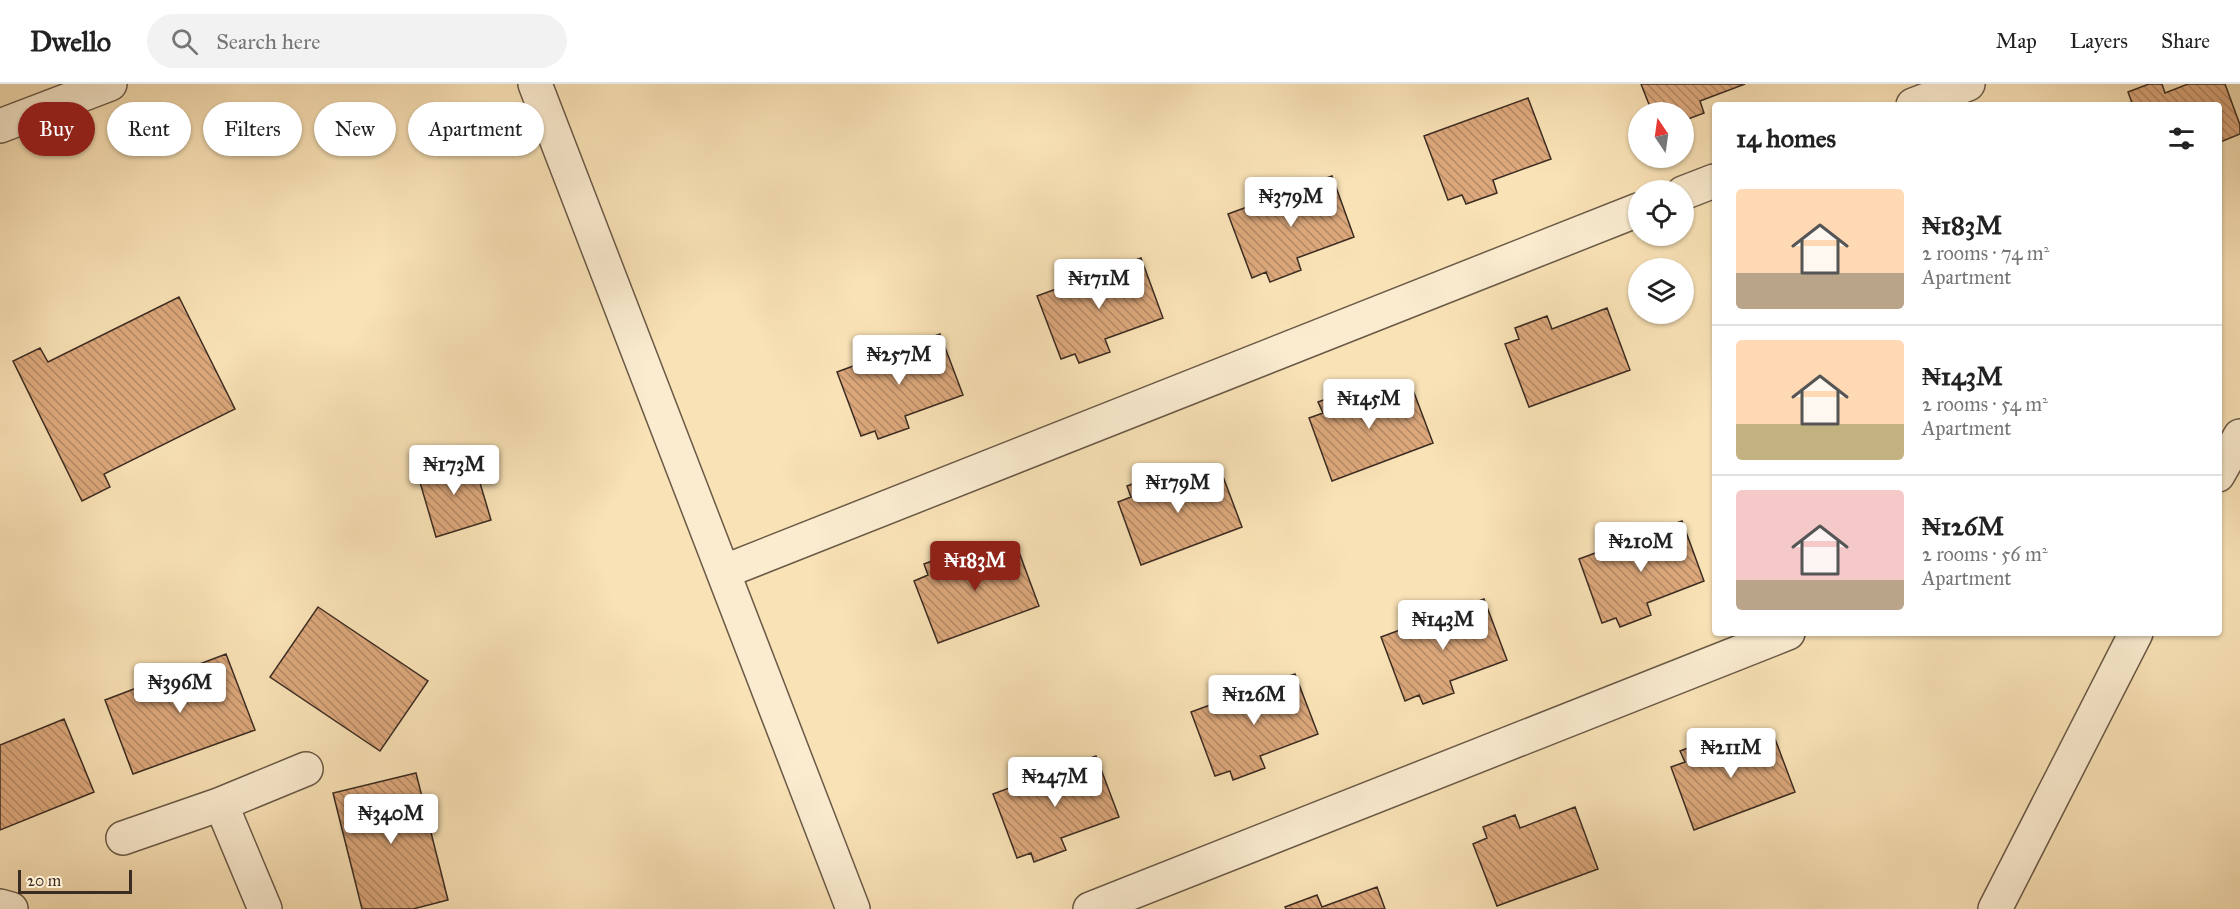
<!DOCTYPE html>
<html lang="en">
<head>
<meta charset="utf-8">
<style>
  body { margin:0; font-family:"IM FELL Great Primer",serif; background:#f2f2f2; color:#222; height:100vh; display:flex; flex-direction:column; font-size:22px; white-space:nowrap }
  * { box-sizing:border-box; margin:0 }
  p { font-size:20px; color:#767676 }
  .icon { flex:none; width:33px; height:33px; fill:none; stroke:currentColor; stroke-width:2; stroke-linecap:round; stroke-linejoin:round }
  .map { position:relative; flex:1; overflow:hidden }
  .sheet { position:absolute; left:1712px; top:18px; width:510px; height:534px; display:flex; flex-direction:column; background:#fff; border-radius:6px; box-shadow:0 2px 4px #0004 }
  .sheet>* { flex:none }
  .top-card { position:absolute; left:18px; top:18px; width:570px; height:54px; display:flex; gap:12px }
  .needle { width:39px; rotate:347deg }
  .buttons { position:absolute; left:1628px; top:18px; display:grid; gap:12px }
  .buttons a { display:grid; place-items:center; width:66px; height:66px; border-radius:50%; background:#fff; box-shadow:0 2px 4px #0004; font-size:30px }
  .scale { position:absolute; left:18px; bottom:15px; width:114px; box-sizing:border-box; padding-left:6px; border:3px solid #3b2c22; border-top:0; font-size:16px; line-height:21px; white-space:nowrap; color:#3b2c22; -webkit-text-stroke:4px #fbecd0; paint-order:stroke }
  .price { position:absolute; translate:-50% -51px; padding:0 14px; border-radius:6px; background:#fff; color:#222; font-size:20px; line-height:39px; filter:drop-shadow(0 2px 3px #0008) }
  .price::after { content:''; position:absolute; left:50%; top:36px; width:18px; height:14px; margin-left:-9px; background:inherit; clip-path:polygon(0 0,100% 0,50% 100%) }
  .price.on { background:#8f2418; color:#fff }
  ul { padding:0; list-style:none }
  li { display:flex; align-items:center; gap:18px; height:150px; padding:0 24px }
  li+li { border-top:2px solid #e0e0e0 }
  li span { display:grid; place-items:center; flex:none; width:168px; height:120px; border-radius:6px; color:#555 }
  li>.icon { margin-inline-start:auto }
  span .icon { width:72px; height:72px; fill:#fffc; stroke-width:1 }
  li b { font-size:26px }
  h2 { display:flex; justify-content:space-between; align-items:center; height:72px; padding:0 24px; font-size:26px }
  .tag { padding:0 21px; border-radius:27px; background:#fff; box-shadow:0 2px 4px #0004; font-size:21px; line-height:54px }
  .tag.on { background:#8f2418; color:#fff }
  header { display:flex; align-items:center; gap:36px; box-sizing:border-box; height:84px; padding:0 30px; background:#fff; border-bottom:2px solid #e0e0e0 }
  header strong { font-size:28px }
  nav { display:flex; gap:33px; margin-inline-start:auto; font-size:21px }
  .search { width:420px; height:54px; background:#f2f2f2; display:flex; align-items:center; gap:15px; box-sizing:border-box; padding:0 21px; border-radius:33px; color:#767676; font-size:22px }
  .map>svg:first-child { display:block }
  .building { fill:url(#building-back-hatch); stroke:#3b2c22; stroke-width:1.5 }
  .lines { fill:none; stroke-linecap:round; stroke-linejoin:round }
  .street-casing { stroke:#6a5a47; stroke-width:36 }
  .street { stroke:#fbecd0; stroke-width:33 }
</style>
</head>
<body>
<header>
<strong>Dwello</strong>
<div class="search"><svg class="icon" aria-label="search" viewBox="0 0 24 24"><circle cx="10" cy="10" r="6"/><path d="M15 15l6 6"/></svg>Search here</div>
<nav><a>Map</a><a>Layers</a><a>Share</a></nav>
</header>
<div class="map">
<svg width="2240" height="825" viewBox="0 0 2240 825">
  <defs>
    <pattern id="building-back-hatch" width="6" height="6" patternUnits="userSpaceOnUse" patternTransform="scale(1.5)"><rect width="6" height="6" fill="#dca87c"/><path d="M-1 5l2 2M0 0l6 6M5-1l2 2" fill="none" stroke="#b48965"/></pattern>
  </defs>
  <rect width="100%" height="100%" fill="#f9e2b6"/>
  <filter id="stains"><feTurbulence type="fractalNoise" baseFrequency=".00333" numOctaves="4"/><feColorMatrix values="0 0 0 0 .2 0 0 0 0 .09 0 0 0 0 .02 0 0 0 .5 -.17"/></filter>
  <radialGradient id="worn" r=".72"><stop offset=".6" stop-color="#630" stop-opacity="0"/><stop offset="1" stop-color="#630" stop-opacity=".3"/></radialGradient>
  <!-- building -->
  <path class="building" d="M 1641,0 L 1745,0 L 1700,17 L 1704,29 L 1683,37 L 1683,28 L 1652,28 Z
    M 2149,0 L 2162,0 L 2165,9 L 2188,0 L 2225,0 L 2240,41 L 2240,50 L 2218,59 L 2218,21 L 2128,21 L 2132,19 L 2128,8 Z
    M 1528,14 L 1551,75 L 1493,96 L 1497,109 L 1466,120 L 1462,111 L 1448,116 L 1424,52 Z
    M 1332,92 L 1354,153 L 1297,174 L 1301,186 L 1270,198 L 1266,188 L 1252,194 L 1228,130 Z
    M 1141,174 L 1163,234 L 1105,255 L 1110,268 L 1079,279 L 1075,270 L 1061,275 L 1037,212 Z
    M 179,213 L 235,325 L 104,390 L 110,403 L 82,417 L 13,277 L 40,264 L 48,278 Z
    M 1607,224 L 1630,286 L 1529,323 L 1505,260 L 1519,255 L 1515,244 L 1547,232 L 1552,245 Z
    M 940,250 L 963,311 L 905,332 L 909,344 L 878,355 L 875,347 L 861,352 L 837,288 Z
    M 1410,298 L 1433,359 L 1332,397 L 1309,334 L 1323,329 L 1318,318 L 1351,306 L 1355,318 Z
    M 472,372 L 491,436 L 436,453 L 417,388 Z
    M 1219,382 L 1242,443 L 1141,481 L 1118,418 L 1131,413 L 1127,402 L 1159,390 L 1164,402 Z
    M 1682,437 L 1704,497 L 1647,519 L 1651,531 L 1620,543 L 1616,534 L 1602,539 L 1579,475 Z
    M 1016,460 L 1039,522 L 938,559 L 914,497 L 928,491 L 924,480 L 956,468 L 961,481 Z
    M 1484,515 L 1507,576 L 1450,597 L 1454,609 L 1423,620 L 1419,611 L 1405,617 L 1381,553 Z
    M 318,523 L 428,597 L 380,667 L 270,593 Z
    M 226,570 L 255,646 L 133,690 L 105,616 Z
    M 1295,590 L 1318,650 L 1260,672 L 1265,684 L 1233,696 L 1230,687 L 1215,692 L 1191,628 Z
    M 64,635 L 94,708 L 0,746 L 0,661 Z
    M 1772,647 L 1795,708 L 1694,746 L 1671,683 L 1685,678 L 1680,667 L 1712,655 L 1717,667 Z
    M 1096,672 L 1119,733 L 1061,754 L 1066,766 L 1034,778 L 1031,769 L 1017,774 L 993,710 Z
    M 416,689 L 448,816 L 413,825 L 362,825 L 333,709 Z
    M 1575,723 L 1598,785 L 1497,822 L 1473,760 L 1487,754 L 1483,743 L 1515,731 L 1520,744 Z
    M 1377,803 L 1385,825 L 1286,825 L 1285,823 L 1317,811 L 1322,823 Z"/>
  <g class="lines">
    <!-- street casing -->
    <g class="street-casing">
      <path id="street" d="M 535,0 L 853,825
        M 1913,21 L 1968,0
        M 0,42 L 110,0
        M 1683,109 L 1714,97
        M 2218,391 L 2240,352
        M 723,488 L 1638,126
        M 221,720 L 265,825
        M 123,754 L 221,720 L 306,685
        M 0,822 L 11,825
        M 1090,825 L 1788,549
        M 1995,825 L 2136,549"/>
    </g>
    <!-- street -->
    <use href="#street" class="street"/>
  </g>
  <rect width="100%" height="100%" filter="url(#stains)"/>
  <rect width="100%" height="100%" fill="url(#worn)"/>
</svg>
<div class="buttons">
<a><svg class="needle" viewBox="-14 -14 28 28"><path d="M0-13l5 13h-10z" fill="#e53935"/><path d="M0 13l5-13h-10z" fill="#767676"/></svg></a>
<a><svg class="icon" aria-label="locate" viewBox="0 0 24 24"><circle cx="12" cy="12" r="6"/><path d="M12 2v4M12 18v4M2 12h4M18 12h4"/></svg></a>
<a><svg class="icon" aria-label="layers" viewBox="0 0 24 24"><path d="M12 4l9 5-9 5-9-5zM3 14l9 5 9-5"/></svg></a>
</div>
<div class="scale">20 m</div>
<b class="price" style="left:1291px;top:144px">₦379M</b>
<b class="price" style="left:1099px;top:226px">₦171M</b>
<b class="price" style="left:899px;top:302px">₦257M</b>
<b class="price" style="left:1369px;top:346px">₦145M</b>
<b class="price" style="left:454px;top:412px">₦173M</b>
<b class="price" style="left:1178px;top:430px">₦179M</b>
<b class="price" style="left:1641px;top:489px">₦210M</b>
<b class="price on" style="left:975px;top:508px">₦183M</b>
<b class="price" style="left:1443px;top:567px">₦143M</b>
<b class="price" style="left:180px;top:630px">₦396M</b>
<b class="price" style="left:1254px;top:642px">₦126M</b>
<b class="price" style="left:1731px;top:695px">₦211M</b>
<b class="price" style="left:1055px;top:724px">₦247M</b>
<b class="price" style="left:391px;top:761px">₦340M</b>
<div class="top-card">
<a class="tag on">Buy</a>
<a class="tag">Rent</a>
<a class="tag">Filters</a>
<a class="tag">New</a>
<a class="tag">Apartment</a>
</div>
<section class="sheet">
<h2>14 homes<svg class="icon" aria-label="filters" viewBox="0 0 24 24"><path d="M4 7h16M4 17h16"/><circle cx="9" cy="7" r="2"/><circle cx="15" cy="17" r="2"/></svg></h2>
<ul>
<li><span style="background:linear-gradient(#ffd9b3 70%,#b9a48a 0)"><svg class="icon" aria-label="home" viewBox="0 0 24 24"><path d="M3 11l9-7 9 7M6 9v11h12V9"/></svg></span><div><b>₦183M</b><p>2 rooms · 74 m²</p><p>Apartment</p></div></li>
<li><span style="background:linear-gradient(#ffd9b3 70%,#c2b280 0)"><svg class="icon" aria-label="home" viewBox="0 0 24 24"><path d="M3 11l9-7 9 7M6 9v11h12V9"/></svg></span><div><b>₦143M</b><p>2 rooms · 54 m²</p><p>Apartment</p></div></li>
<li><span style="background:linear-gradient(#f6c9c9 75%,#b9a48a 0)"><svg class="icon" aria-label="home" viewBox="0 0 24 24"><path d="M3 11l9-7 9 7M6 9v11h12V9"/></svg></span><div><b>₦126M</b><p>2 rooms · 56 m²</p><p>Apartment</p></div></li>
</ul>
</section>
</div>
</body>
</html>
